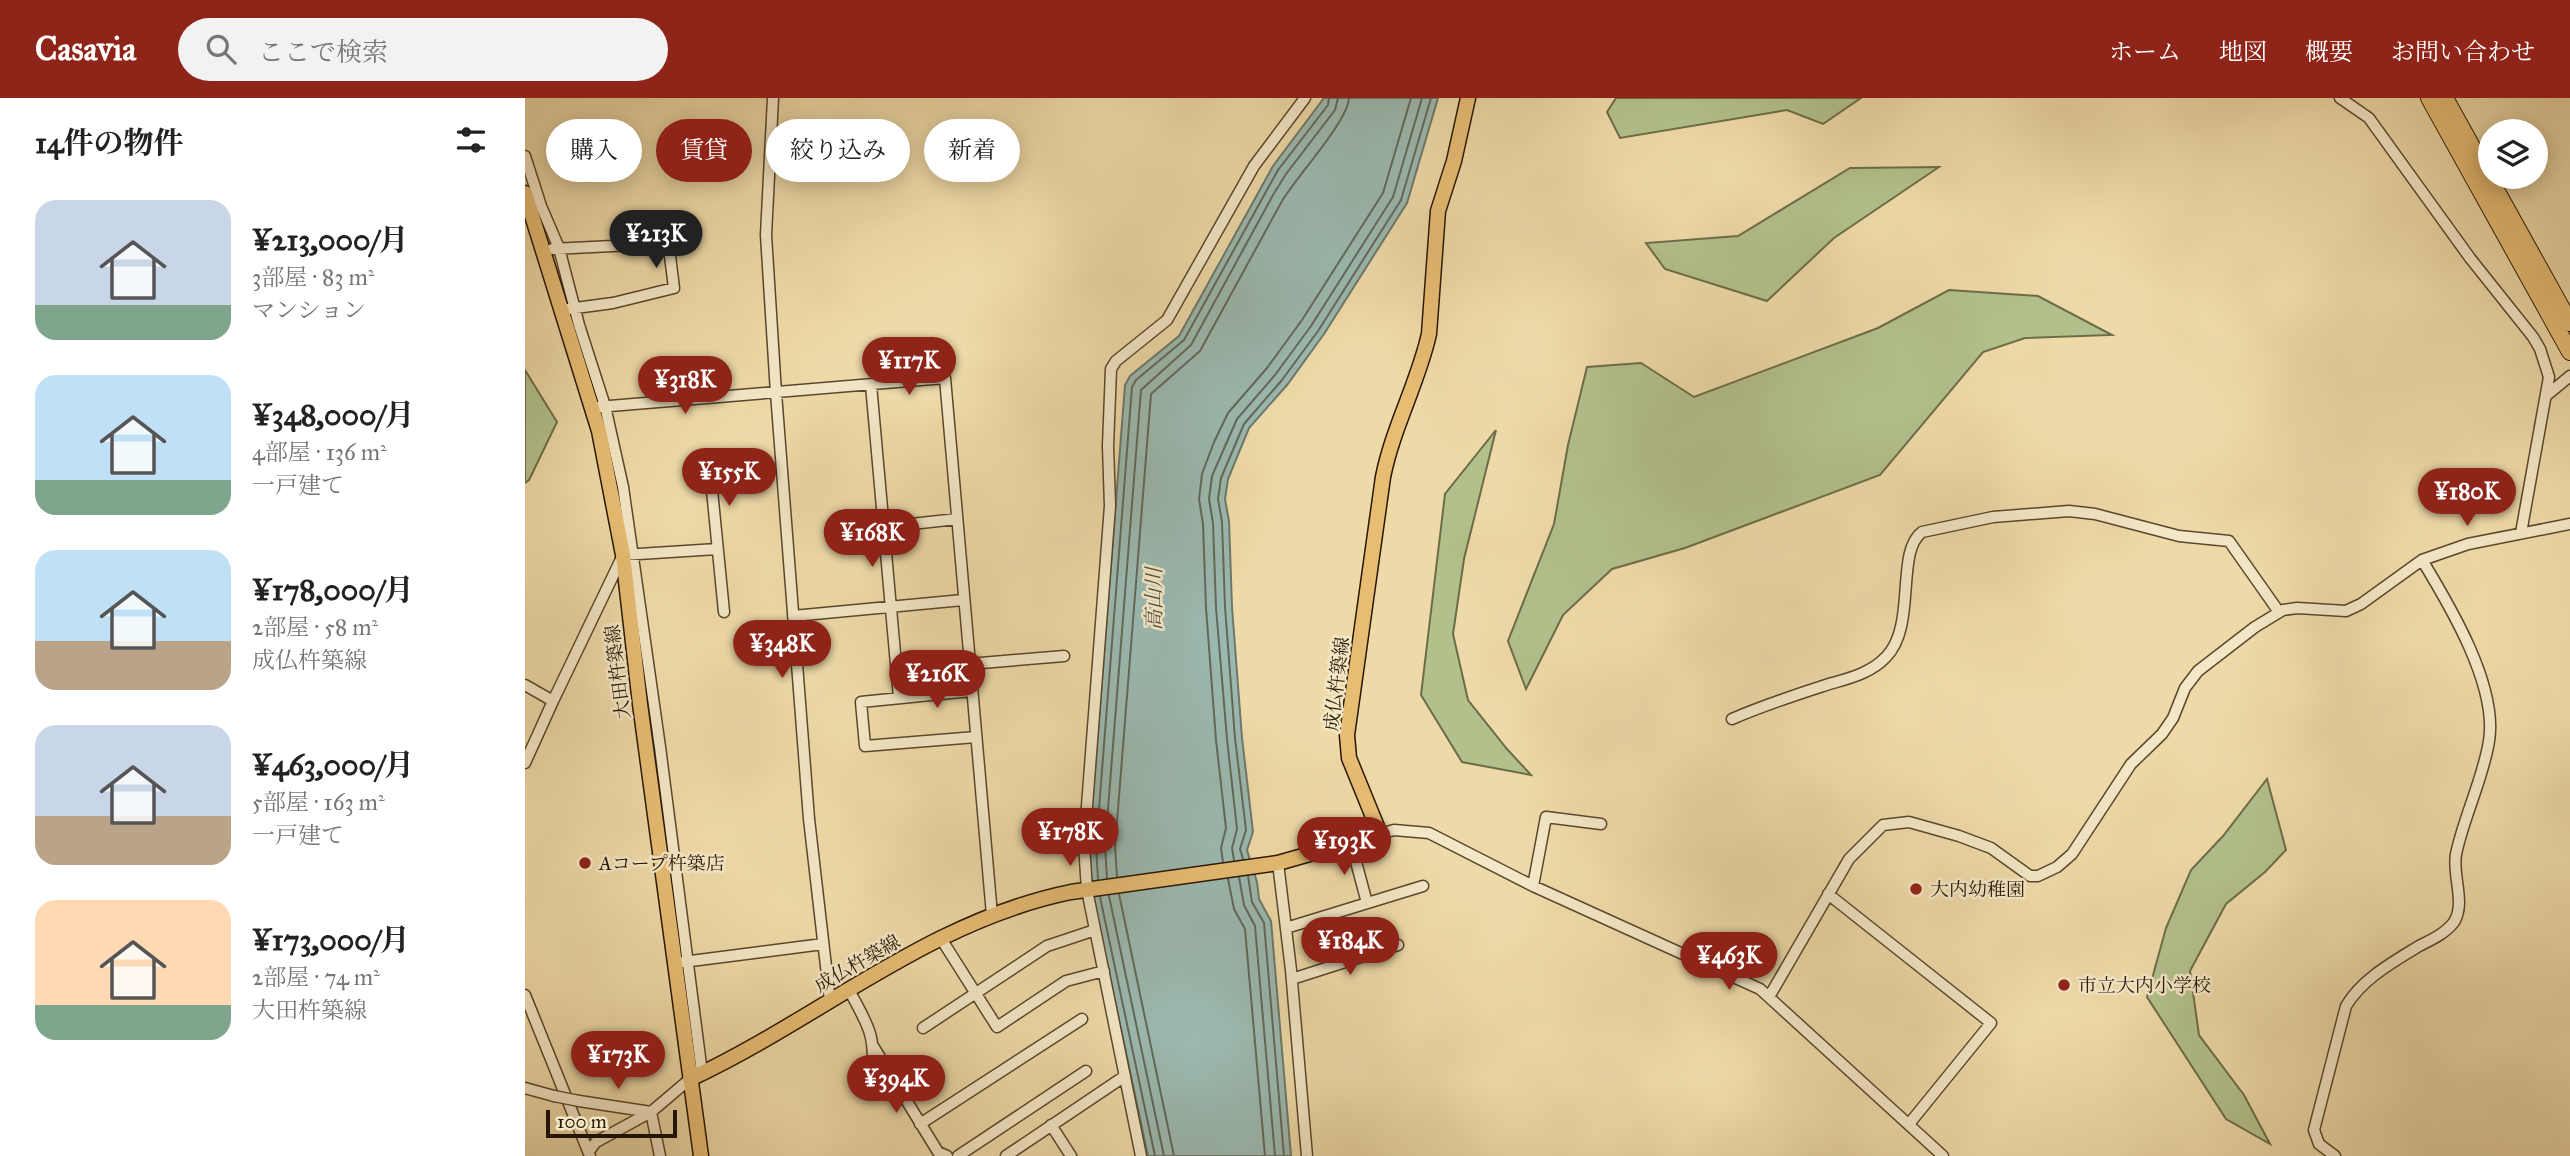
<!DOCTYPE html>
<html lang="ja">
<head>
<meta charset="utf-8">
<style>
  body { margin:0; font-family:"IM FELL Great Primer","Noto Serif JP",serif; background:#f2f2f2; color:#222; height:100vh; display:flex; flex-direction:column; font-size:26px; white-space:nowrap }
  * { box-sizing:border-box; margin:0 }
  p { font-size:23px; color:#767676 }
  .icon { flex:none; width:38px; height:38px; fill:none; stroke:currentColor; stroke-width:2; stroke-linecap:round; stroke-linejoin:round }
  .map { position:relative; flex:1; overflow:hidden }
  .drawer { display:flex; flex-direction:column; background:#fff; width:525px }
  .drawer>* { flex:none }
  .banner { position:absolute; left:21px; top:21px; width:665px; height:63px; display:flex; gap:14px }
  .buttons { position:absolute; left:1953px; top:21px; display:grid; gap:14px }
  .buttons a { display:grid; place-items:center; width:70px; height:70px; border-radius:50%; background:#fff; box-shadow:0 4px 18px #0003; font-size:35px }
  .scale { position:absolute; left:21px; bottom:18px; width:131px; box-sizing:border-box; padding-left:7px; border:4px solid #281604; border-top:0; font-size:19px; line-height:24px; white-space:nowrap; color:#281604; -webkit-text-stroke:5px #f4e7c6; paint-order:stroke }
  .price { position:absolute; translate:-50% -60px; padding:0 16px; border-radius:24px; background:#8f2418; color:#fff; font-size:23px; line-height:46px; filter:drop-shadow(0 2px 4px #0008) }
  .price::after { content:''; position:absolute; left:50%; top:42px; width:21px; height:16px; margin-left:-10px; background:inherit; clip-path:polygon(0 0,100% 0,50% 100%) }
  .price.selected { background:#222; color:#fff }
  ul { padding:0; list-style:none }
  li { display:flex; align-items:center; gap:21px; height:175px; padding:0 35px }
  li span { display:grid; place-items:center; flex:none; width:196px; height:140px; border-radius:21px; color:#555 }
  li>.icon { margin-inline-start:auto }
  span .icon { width:84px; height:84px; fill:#fffc; stroke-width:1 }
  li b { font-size:30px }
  h2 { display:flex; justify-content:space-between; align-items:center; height:84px; padding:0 35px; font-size:30px }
  .tag { padding:0 24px; border-radius:32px; background:#fff; box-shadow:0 4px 18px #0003; font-size:24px; line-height:63px }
  .tag.selected { background:#8f2418; color:#fff }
  header { display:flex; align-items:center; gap:42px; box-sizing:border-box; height:98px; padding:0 35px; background:#8f2418; color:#fff }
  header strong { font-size:33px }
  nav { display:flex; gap:38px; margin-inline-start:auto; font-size:24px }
  .search { width:490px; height:63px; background:#f2f2f2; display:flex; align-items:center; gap:18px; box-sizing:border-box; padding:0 24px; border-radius:38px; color:#767676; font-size:26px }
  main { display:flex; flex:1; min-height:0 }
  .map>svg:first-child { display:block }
  .green { fill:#b2c18c; stroke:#6d6c48; stroke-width:2 }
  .water { fill:#9bb9b0; stroke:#6d786b; stroke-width:2 }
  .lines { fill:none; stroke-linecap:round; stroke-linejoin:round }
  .shore { stroke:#62685a; stroke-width:2 }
  .minor-casing { stroke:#5a472d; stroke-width:13 }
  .major-casing { stroke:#281604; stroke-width:17 }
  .highway-casing { stroke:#281604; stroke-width:18 }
  .minor { stroke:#f4e7c6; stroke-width:10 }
  .major { stroke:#e7bd74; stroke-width:14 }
  .highway { stroke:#e7bd74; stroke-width:16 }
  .minor-bridge-casing { stroke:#5a472d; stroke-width:13; stroke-linecap:butt }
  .minor-bridge { stroke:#f4e7c6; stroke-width:10 }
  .poi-dot { fill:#8f2418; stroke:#f4e7c6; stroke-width:2.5 }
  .labels { text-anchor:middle; stroke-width:5; stroke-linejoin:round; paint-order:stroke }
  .street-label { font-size:19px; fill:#281604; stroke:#f4e7c6 }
  .poi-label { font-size:19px; fill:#281604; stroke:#f4e7c6; text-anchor:start }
  .water-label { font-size:21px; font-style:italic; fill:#504f40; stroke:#f4e7c6 }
</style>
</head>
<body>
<header>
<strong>Casavia</strong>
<div class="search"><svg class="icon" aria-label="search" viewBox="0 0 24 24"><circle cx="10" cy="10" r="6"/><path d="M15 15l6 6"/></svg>ここで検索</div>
<nav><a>ホーム</a><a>地図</a><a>概要</a><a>お問い合わせ</a></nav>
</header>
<main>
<section class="drawer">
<h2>14件の物件<svg class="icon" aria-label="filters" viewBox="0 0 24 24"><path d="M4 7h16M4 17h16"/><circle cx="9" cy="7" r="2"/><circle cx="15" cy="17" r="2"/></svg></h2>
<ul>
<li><span style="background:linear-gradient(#c9d6e8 75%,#7fa58c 0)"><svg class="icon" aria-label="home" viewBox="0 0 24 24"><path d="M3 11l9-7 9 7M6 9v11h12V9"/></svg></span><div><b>¥213,000/月</b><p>3部屋 · 83 m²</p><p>マンション</p></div></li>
<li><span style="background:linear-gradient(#bfe0f5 75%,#7fa58c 0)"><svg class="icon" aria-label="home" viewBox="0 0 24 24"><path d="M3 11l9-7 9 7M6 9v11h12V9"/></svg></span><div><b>¥348,000/月</b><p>4部屋 · 136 m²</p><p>一戸建て</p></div></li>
<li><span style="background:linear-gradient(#bfe0f5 65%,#b9a48a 0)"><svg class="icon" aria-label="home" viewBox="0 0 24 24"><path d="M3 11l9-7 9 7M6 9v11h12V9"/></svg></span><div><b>¥178,000/月</b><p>2部屋 · 58 m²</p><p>成仏杵築線</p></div></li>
<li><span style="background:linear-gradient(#c9d6e8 65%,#b9a48a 0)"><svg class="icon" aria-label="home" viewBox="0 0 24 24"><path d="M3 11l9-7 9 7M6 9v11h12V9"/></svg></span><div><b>¥463,000/月</b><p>5部屋 · 163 m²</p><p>一戸建て</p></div></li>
<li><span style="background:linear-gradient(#ffd9b3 75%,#7fa58c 0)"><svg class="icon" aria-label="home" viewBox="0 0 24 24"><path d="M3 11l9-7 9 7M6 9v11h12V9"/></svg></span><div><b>¥173,000/月</b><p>2部屋 · 74 m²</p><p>大田杵築線</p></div></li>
</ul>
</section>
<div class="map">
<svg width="2045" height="1058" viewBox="0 0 2045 1058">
  <rect width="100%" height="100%" fill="#eedaa8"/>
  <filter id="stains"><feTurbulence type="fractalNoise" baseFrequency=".00286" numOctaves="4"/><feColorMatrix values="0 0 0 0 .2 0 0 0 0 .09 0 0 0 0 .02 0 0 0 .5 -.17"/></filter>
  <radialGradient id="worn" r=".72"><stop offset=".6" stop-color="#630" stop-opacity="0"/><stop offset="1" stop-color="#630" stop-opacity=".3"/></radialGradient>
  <!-- green -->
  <path class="green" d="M 1091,0 L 1336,0 L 1298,26 L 1262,12 L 1095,40 L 1082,14 Z
    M 1414,69 L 1309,140 L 1242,203 L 1140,171 L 1121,145 L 1213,138 L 1325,70 Z
    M 1424,192 L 1513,198 L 1587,237 L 1500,240 L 1458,254 L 1355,377 L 1160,450 L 1087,471 L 1038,517 L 1001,591 L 983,543 L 1029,426 L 1043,347 L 1062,269 L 1116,265 L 1169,299 L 1353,230 Z
    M 0,272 L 32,324 L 4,382 L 0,385 Z
    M 971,332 L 939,461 L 928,536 L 943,602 L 982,651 L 1006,677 L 937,664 L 896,597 L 920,396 Z
    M 1742,681 L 1761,752 L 1740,774 L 1701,806 L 1665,873 L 1674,937 L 1719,997 L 1745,1046 L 1701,1021 L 1622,899 L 1641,830 L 1666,772 L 1698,738 Z"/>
  <!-- water -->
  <path class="water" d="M 799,0 L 913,0 L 882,105 L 799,236 L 762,287 L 724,330 L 703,381 L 700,401 L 704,423 L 707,509 L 717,640 L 728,734 L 722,752 L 732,784 L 734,801 L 746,823 L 766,1058 L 623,1058 L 568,799 L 564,749 L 600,287 L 605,278 L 654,238 L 748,68 Z"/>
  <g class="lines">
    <!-- shore -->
    <path class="shore" d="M 718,761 L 715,751 L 721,732 L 710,640 L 700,509 L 697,424 L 693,401 L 696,380 L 719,326 L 757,282 L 793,233 L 876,102 L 906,0
      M 709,762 L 707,750 L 712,731 L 702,641 L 691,510 L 688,425 L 684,401 L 687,378 L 712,321 L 750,277 L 786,228 L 868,99 L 897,0
      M 698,764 L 696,750 L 701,730 L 691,642 L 681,510 L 678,426 L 674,401 L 677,376 L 689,344 L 703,315 L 742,270 L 777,222 L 858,95 L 886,0
      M 723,778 L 727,804 L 739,825 L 759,1058
      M 592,779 L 590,749 L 626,296 L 675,253 L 757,103 C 772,78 823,23 824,0
      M 714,779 L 719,807 L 730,828 L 750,1058
      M 582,780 L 580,749 L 616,292 L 666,247 L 748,97 L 761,76 L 810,12 L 813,0
      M 573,781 L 571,749 L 607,289 L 611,282 L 659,242 L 753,72 L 803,7 L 804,0
      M 703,781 L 709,811 L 720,831 L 740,1058
      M 594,796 L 649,1058
      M 584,798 L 639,1058
      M 575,799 L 630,1058"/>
    <!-- minor casing -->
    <g class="minor-casing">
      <path id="minor" d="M 248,0 L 241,137 L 251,295 L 284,721 L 305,903
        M 1815,0 L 1844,20 L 1849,27 L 1945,160 L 2008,239 L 2015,251 L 2024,279 L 1996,435
        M 0,58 L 16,108 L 34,150 L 54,227 L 80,308 L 98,389 L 135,649 L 177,975
        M 27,151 L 128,146 L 144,150 L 149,190 L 88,205 L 43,211
        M 346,287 L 374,600
        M 2022,297 L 2045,278
        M 73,309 L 420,280 L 467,817
        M 185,372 L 199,514
        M 359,429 L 432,421
        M 268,518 L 438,502
        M 372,569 L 444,566 L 539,558
        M 0,587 L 28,603 L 0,665
        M 446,593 L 336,604 L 340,648 L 451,639
        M 28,603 L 98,457 L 192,451
        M 1207,621 C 1237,608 1267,598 1298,588 C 1320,581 1344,577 1361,559 C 1392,528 1370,454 1397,434 L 1468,419 L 1544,413 L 1570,416 L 1654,438 L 1704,443 L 1754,514
        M 855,736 L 869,732 L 904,735 L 1008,788 L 1235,891 L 1418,1058
        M 826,745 L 842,805
        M 753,765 L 766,872 L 782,1058
        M 1008,788 L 1021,719 L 1076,726
        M 1303,796 L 1466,925 L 1384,1026
        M 761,830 L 898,788
        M 415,839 L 472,929 L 541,883 L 579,873
        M 158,864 L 298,846
        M 767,881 L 873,847
        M 324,892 C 342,926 351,936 347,976
        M 0,897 L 65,1058
        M 1244,899 L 1324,761 L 1358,727 L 1384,724 L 1434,738 L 1466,750 L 1505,778 L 1513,778 L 1532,769 L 1547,756 L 1606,666 L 1637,636 L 1648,620 L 1660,590 L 1673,573 L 1730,529 L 1758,512 L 1772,510 L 1821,513 L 1836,506 L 1897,462 L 1943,446 L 2045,426
        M 398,930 L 522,848 L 570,832
        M 348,948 L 413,1054 L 422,1058
        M 0,990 L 29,998
        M 54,1003 L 126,1014
        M 126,1014 L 135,1058
        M 395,1026 L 557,921
        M 526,1027 L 546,1058
        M 64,1053 L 71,1044 L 126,1014 L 165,981
        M 433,1058 L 561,973
        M 481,1058 L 600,978
        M 616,1058 L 562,792 L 559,747 L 585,408 L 583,348 L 586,271 L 591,263 L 642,222 L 729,68 L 780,0
        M 1810,1058 L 1794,1046 L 1789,1032 L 1821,908 C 1837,881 1868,864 1894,848 C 1906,842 1921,835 1929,824 C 1941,805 1927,777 1931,756 C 1939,718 1958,681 1964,643 C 1973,588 1925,508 1897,462"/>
    </g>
    <!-- major casing -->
    <g class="major-casing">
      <path id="major" d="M 0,95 L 74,333 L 98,457 L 115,606 L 176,1058
        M 165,981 C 294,921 403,823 546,794 L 753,765 L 855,736 L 824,660 L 822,637 L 858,379 C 868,329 893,285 904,236 L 913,113 L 929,63 L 943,0"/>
    </g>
    <!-- highway casing -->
    <g class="highway-casing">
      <path id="highway" d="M 1904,0 L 2045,254
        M 1920,0 L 2045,225"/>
    </g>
    <!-- minor -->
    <use href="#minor" class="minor"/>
    <!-- major -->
    <use href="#major" class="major"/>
    <!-- highway -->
    <use href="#highway" class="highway"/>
    <!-- minor-bridge casing -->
    <g class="minor-bridge-casing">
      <path id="minor-bridge" d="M 29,998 L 54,1003"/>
    </g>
    <!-- minor-bridge -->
    <use href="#minor-bridge" class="minor-bridge"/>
  </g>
  <!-- markers -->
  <g class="poi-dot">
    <circle cx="60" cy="765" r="7"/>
    <circle cx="1391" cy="791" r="7"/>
    <circle cx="1539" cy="887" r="7"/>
  </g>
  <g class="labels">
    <!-- street labels -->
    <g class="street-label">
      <text transform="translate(92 574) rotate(-97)" y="7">大田杵築線</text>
      <text transform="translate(811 586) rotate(-83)" y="7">成仏杵築線</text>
      <text transform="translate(332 865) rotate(-30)" y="7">成仏杵築線</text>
    </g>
    <!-- poi labels -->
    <g class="poi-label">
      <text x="74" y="772">Aコープ杵築店</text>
      <text x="1405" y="798">大内幼稚園</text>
      <text x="1553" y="894">市立大内小学校</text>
    </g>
    <!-- water labels -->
    <g class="water-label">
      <text transform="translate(629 501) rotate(-90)" y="7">高山川</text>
    </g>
  </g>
  <rect width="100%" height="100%" filter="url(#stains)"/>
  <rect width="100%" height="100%" fill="url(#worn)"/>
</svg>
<div class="buttons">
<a><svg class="icon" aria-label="layers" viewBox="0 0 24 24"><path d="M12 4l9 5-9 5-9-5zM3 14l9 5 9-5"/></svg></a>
</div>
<div class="scale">100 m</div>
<b class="price selected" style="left:131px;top:172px">¥213K</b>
<b class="price" style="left:384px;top:299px">¥117K</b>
<b class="price" style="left:160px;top:318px">¥318K</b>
<b class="price" style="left:204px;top:410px">¥155K</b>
<b class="price" style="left:1942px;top:430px">¥180K</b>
<b class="price" style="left:347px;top:471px">¥168K</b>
<b class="price" style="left:257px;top:582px">¥348K</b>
<b class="price" style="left:412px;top:612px">¥216K</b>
<b class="price" style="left:545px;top:770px">¥178K</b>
<b class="price" style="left:819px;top:779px">¥193K</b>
<b class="price" style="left:825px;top:879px">¥184K</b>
<b class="price" style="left:1204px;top:894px">¥463K</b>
<b class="price" style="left:93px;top:993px">¥173K</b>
<b class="price" style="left:371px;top:1017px">¥394K</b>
<div class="banner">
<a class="tag">購入</a>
<a class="tag selected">賃貸</a>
<a class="tag">絞り込み</a>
<a class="tag">新着</a>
</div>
</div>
</main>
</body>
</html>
